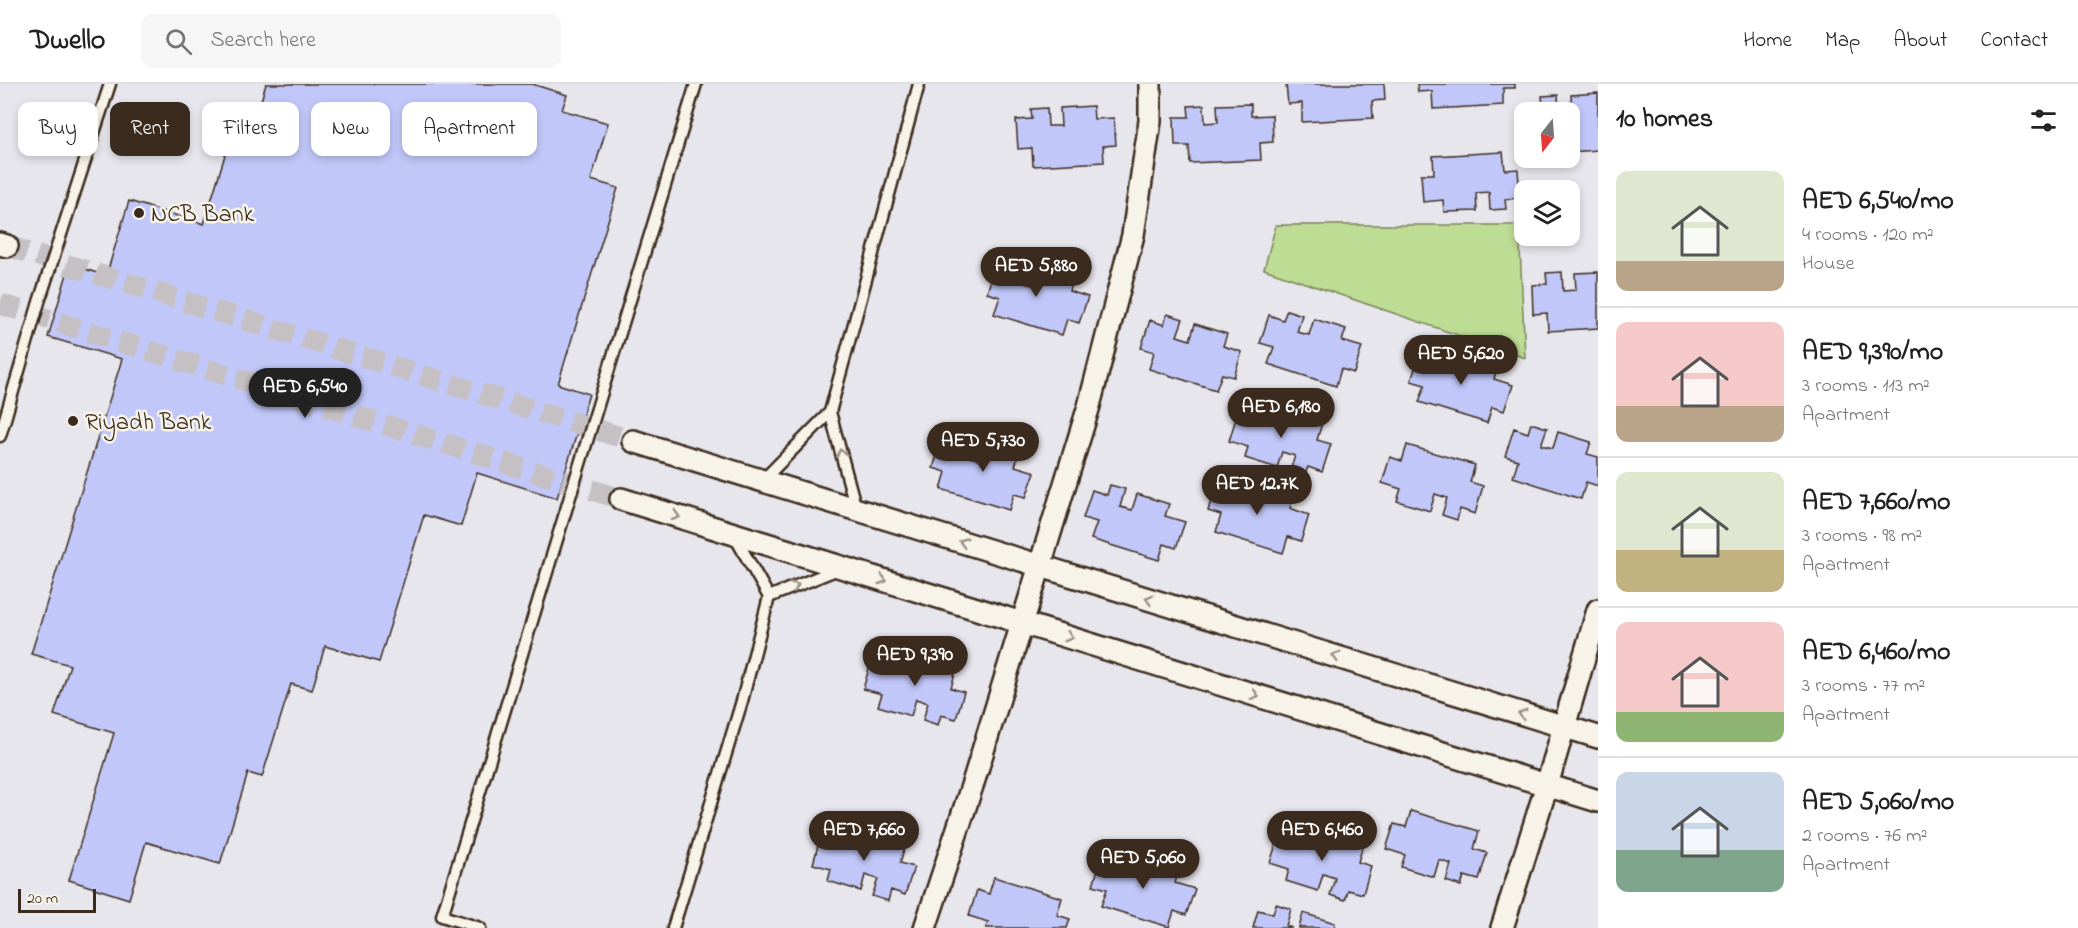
<!DOCTYPE html>
<html lang="en">
<head>
<meta charset="utf-8">
<style>
  body { margin:0; font-family:"Indie Flower",sans-serif; background:#f6f6f6; color:#222; height:100vh; display:flex; flex-direction:column; font-size:22px; white-space:nowrap }
  * { box-sizing:border-box; margin:0 }
  p { font-size:20px; color:#767676 }
  .icon { flex:none; width:33px; height:33px; fill:none; stroke:currentColor; stroke-width:2; stroke-linecap:round; stroke-linejoin:round }
  .map { position:relative; flex:1; overflow:hidden }
  .panel { display:flex; flex-direction:column; background:#fff; width:480px }
  .panel>* { flex:none }
  .banner { position:absolute; left:18px; top:18px; width:570px; height:54px; display:flex; gap:12px }
  .needle { width:39px; rotate:197deg }
  .controls { position:absolute; left:1514px; top:18px; display:grid; gap:12px }
  .controls a { display:grid; place-items:center; width:66px; height:66px; border-radius:12px; background:#fff; box-shadow:0 3px 9px #0003; font-size:30px }
  .scale { position:absolute; left:18px; bottom:15px; width:78px; box-sizing:border-box; padding-left:6px; border:3px solid #3b2a1e; border-top:0; font-size:16px; line-height:21px; white-space:nowrap; color:#3b2a1e; -webkit-text-stroke:4px #f7f3e8; paint-order:stroke }
  .price { position:absolute; translate:-50% -51px; padding:0 14px; border-radius:21px; background:#3b2a1e; color:#fff; font-size:20px; line-height:39px; filter:drop-shadow(0 2px 3px #0008) }
  .price::after { content:''; position:absolute; left:50%; top:36px; width:18px; height:14px; margin-left:-9px; background:inherit; clip-path:polygon(0 0,100% 0,50% 100%) }
  .price.on { background:#222; color:#fff }
  ul { padding:0; list-style:none }
  li { display:flex; align-items:center; gap:18px; height:150px; padding:0 18px }
  li+li { border-top:2px solid #e0e0e0 }
  li span { display:grid; place-items:center; flex:none; width:168px; height:120px; border-radius:12px; color:#555 }
  li>.icon { margin-inline-start:auto }
  span .icon { width:72px; height:72px; fill:#fffc; stroke-width:1 }
  li b { font-size:26px }
  h2 { display:flex; justify-content:space-between; align-items:center; height:72px; padding:0 18px; font-size:26px }
  .chip { padding:0 21px; border-radius:12px; background:#fff; box-shadow:0 3px 9px #0003; font-size:21px; line-height:54px }
  .chip.on { background:#3b2a1e; color:#fff }
  header { display:flex; align-items:center; gap:36px; box-sizing:border-box; height:84px; padding:0 30px; background:#fff; border-bottom:2px solid #e0e0e0 }
  header strong { font-size:28px }
  nav { display:flex; gap:33px; margin-inline-start:auto; font-size:21px }
  .search { width:420px; height:54px; background:#f6f6f6; display:flex; align-items:center; gap:15px; box-sizing:border-box; padding:0 21px; border-radius:12px; color:#767676; font-size:22px }
  main { display:flex; flex:1; min-height:0 }
  .map>svg:first-child { display:block }
  .green { fill:#bddc94; stroke:#7c8359; stroke-width:1.5 }
  .building { fill:#c1c8f9; stroke:#3b2a1e; stroke-width:1.5 }
  .lines { fill:none; stroke-linecap:round; stroke-linejoin:round }
  .street-tunnel { stroke:#c5c0c4; stroke-width:21; stroke-dasharray:21 10; stroke-linecap:butt }
  .lane-casing { stroke:#3b2a1e; stroke-width:15 }
  .street-casing { stroke:#3b2a1e; stroke-width:26 }
  .lane { stroke:#f7f3e8; stroke-width:10 }
  .street { stroke:#f7f3e8; stroke-width:21 }
  .oneway { stroke:#998e83 }
  .poi-dot { fill:#3b2a1e; stroke:#f7f3e8; stroke-width:2 }
  .labels { text-anchor:middle; stroke-width:5; stroke-linejoin:round; paint-order:stroke }
  .poi-label { font-size:24px; fill:#3b2a1e; stroke:#f7f3e8; text-anchor:start }
</style>
</head>
<body>
<header>
<strong>Dwello</strong>
<div class="search"><svg class="icon" aria-label="search" viewBox="0 0 24 24"><circle cx="10" cy="10" r="6"/><path d="M15 15l6 6"/></svg>Search here</div>
<nav><a>Home</a><a>Map</a><a>About</a><a>Contact</a></nav>
</header>
<main>
<div class="map">
<svg width="1598" height="844" viewBox="0 0 1598 844">
  <rect width="100%" height="100%" fill="#e7e6ed"/>
  <filter id="ink" filterUnits="userSpaceOnUse"><feTurbulence type="fractalNoise" baseFrequency=".0167" numOctaves="2"/><feDisplacementMap in="SourceGraphic" scale="12" xChannelSelector="R" yChannelSelector="G"/><feConvolveMatrix kernelMatrix="1 2 1 2 8 2 1 2 1" color-interpolation-filters="sRGB"/></filter>
  <g filter="url(#ink)">
    <!-- green -->
    <path class="green" d="M 1276,141 L 1519,141 L 1525,274 L 1264,185 Z"/>
    <!-- building -->
    <path class="building" d="M 266,0 L 532,0 L 567,11 L 562,26 L 608,39 L 591,96 L 618,104 L 558,300 L 589,310 L 557,414 L 477,389 L 461,442 L 424,431 L 379,578 L 325,562 L 312,606 L 291,600 L 262,693 L 248,689 L 220,780 L 146,758 L 129,815 L 69,796 L 114,649 L 54,631 L 70,581 L 31,570 L 122,275 L 48,253 L 70,180 L 106,192 L 129,117 L 204,140 L 239,25 L 257,30 Z
      M 1286,0 L 1384,0 L 1385,16 L 1372,17 L 1373,34 L 1302,38 L 1302,19 L 1288,20 Z
      M 1417,0 L 1515,0 L 1515,4 L 1503,4 L 1503,21 L 1433,25 L 1432,7 L 1418,8 Z
      M 1598,9 L 1598,66 L 1569,68 L 1569,28 L 1563,28 L 1572,28 L 1571,11 Z
      M 1558,11 L 1559,28 L 1528,28 L 1528,23 L 1543,22 L 1542,12 Z
      M 1251,20 L 1251,32 L 1272,31 L 1273,58 L 1260,59 L 1261,76 L 1190,79 L 1189,62 L 1175,62 L 1174,33 L 1189,33 L 1188,22 L 1204,21 L 1205,39 L 1218,38 L 1217,21 Z
      M 1093,22 L 1094,35 L 1114,34 L 1116,61 L 1103,62 L 1104,78 L 1033,82 L 1032,64 L 1018,65 L 1016,36 L 1032,35 L 1031,25 L 1047,24 L 1048,42 L 1061,42 L 1060,24 Z
      M 1503,68 L 1505,86 L 1518,85 L 1520,114 L 1505,115 L 1506,125 L 1490,126 L 1489,108 L 1476,109 L 1477,127 L 1444,128 L 1443,116 L 1423,118 L 1421,90 L 1434,90 L 1433,72 Z
      M 1013,176 L 1028,181 L 1023,198 L 1035,202 L 1040,185 L 1072,195 L 1069,207 L 1088,213 L 1079,239 L 1067,235 L 1062,251 L 994,230 L 1000,213 L 987,209 L 995,182 L 1010,186 Z
      M 1562,188 L 1563,207 L 1576,206 L 1575,189 L 1598,188 L 1598,244 L 1548,247 L 1547,229 L 1533,230 L 1532,201 L 1547,200 L 1546,189 Z
      M 1287,226 L 1302,231 L 1297,248 L 1309,251 L 1314,235 L 1346,245 L 1342,257 L 1362,263 L 1354,289 L 1341,285 L 1336,302 L 1268,280 L 1274,263 L 1260,259 L 1269,231 L 1283,236 Z
      M 1167,230 L 1183,235 L 1177,252 L 1190,256 L 1195,240 L 1227,250 L 1223,262 L 1242,268 L 1234,293 L 1222,290 L 1216,306 L 1149,285 L 1154,268 L 1141,264 L 1150,236 L 1164,241 Z
      M 1438,264 L 1453,268 L 1448,285 L 1460,289 L 1465,273 L 1497,283 L 1494,295 L 1513,301 L 1504,327 L 1492,323 L 1487,339 L 1419,318 L 1425,301 L 1411,297 L 1420,269 L 1435,274 Z
      M 1254,318 L 1322,339 L 1317,356 L 1331,360 L 1322,388 L 1308,383 L 1304,393 L 1289,389 L 1295,372 L 1282,368 L 1277,384 L 1245,374 L 1248,363 L 1229,357 L 1237,331 L 1250,335 Z
      M 1531,339 L 1547,344 L 1541,361 L 1553,364 L 1558,348 L 1591,358 L 1587,370 L 1598,373 L 1598,402 L 1586,398 L 1581,415 L 1513,393 L 1518,376 L 1505,372 L 1514,344 L 1528,349 Z
      M 959,350 L 975,355 L 969,373 L 982,376 L 987,360 L 1019,370 L 1015,382 L 1035,388 L 1026,413 L 1014,410 L 1009,426 L 941,405 L 946,388 L 933,384 L 942,356 L 956,361 Z
      M 1407,361 L 1475,381 L 1470,398 L 1483,402 L 1475,430 L 1460,425 L 1457,436 L 1442,431 L 1447,414 L 1435,410 L 1430,427 L 1397,417 L 1401,405 L 1382,399 L 1390,373 L 1402,377 Z
      M 1234,394 L 1249,398 L 1244,415 L 1256,419 L 1261,403 L 1293,413 L 1290,424 L 1309,431 L 1301,457 L 1288,453 L 1283,469 L 1216,448 L 1221,431 L 1208,427 L 1216,399 L 1231,404 Z
      M 1110,401 L 1125,405 L 1120,423 L 1132,426 L 1137,410 L 1169,420 L 1165,432 L 1185,438 L 1176,464 L 1164,460 L 1159,476 L 1091,455 L 1097,438 L 1083,434 L 1092,406 L 1107,411 Z
      M 888,566 L 956,586 L 951,604 L 964,608 L 956,635 L 941,631 L 938,641 L 923,636 L 928,619 L 916,615 L 911,632 L 878,622 L 882,610 L 863,605 L 871,578 L 883,582 Z
      M 1411,727 L 1479,747 L 1474,765 L 1487,769 L 1479,796 L 1464,792 L 1461,802 L 1446,797 L 1451,780 L 1439,776 L 1434,793 L 1401,783 L 1405,771 L 1386,765 L 1394,740 L 1406,743 Z
      M 838,741 L 905,762 L 900,779 L 914,783 L 905,811 L 891,806 L 888,817 L 872,812 L 878,795 L 865,791 L 861,807 L 828,797 L 831,785 L 813,780 L 820,754 L 833,758 Z
      M 1295,741 L 1363,761 L 1358,778 L 1371,782 L 1363,810 L 1348,806 L 1345,816 L 1330,811 L 1335,794 L 1323,790 L 1318,807 L 1286,797 L 1289,785 L 1270,779 L 1278,754 L 1290,757 Z
      M 1120,768 L 1135,773 L 1129,790 L 1142,794 L 1147,777 L 1179,787 L 1175,799 L 1195,805 L 1186,831 L 1174,827 L 1169,843 L 1101,822 L 1107,805 L 1093,801 L 1102,773 L 1116,778 Z
      M 994,793 L 1062,814 L 1057,831 L 1070,835 L 1067,844 L 986,844 L 988,838 L 969,832 L 977,806 L 989,810 Z
      M 1276,820 L 1291,825 L 1286,842 L 1292,844 L 1253,844 L 1258,826 L 1273,830 Z
      M 1303,829 L 1335,839 L 1334,844 L 1299,844 Z"/>
    <g class="lines">
      <!-- street-tunnel -->
      <path class="street-tunnel" d="M 7,162 L 633,357
        M 0,220 L 621,415"/>
      <!-- lane casing -->
      <g class="lane-casing">
        <path id="lane" d="M 830,328 L 919,0
          M 0,352 L 39,218 L 110,0
          M 763,396 L 830,328 L 856,425
          M 735,453 L 769,513 L 838,485
          M 480,844 L 442,832 L 696,0
          M 673,844 L 742,617 L 769,513"/>
      </g>
      <!-- street casing -->
      <g class="street-casing">
        <path id="street" d="M 0,160 L 7,162
          M 633,357 L 1598,653
          M 621,415 L 1598,717
          M 925,844 L 973,699 L 1089,322 L 1133,151 L 1150,37 L 1150,0
          M 1502,844 L 1547,701 L 1598,526"/>
      </g>
      <!-- lane -->
      <use href="#lane" class="lane"/>
      <!-- street -->
      <use href="#street" class="street"/>
    </g>
    <!-- one-way arrows -->
    <defs><path id="oneway-chevron" d="M-2-3.5L2.5 0L-2 3.5" fill="none" stroke-width="1.6" stroke-linecap="round" stroke-linejoin="round" transform="scale(1.5)"/></defs>
    <g class="oneway">
      <use href="#oneway-chevron" transform="translate(841 369) rotate(-105)"/>
      <use href="#oneway-chevron" transform="translate(676 432) rotate(17)"/>
      <use href="#oneway-chevron" transform="translate(963 458) rotate(-163)"/>
      <use href="#oneway-chevron" transform="translate(883 496) rotate(17)"/>
      <use href="#oneway-chevron" transform="translate(795 502) rotate(-22)"/>
      <use href="#oneway-chevron" transform="translate(1149 515) rotate(-163)"/>
      <use href="#oneway-chevron" transform="translate(1069 553) rotate(17)"/>
      <use href="#oneway-chevron" transform="translate(1336 572) rotate(-163)"/>
      <use href="#oneway-chevron" transform="translate(1255 611) rotate(17)"/>
      <use href="#oneway-chevron" transform="translate(1522 630) rotate(-163)"/>
    </g>
  </g>
  <!-- markers -->
  <g class="poi-dot">
    <circle cx="139" cy="129" r="6"/>
    <circle cx="73" cy="337" r="6"/>
  </g>
  <g class="labels">
    <!-- poi labels -->
    <g class="poi-label">
      <text x="151" y="137">NCB Bank</text>
      <text x="85" y="345">Riyadh Bank</text>
    </g>
  </g>
</svg>
<div class="controls">
<a><svg class="needle" viewBox="-14 -14 28 28"><path d="M0-13l5 13h-10z" fill="#e53935"/><path d="M0 13l5-13h-10z" fill="#767676"/></svg></a>
<a><svg class="icon" aria-label="layers" viewBox="0 0 24 24"><path d="M12 4l9 5-9 5-9-5zM3 14l9 5 9-5"/></svg></a>
</div>
<div class="scale">20 m</div>
<b class="price" style="left:1036px;top:214px">AED 5,880</b>
<b class="price" style="left:1461px;top:302px">AED 5,620</b>
<b class="price on" style="left:305px;top:335px">AED 6,540</b>
<b class="price" style="left:1281px;top:355px">AED 6,180</b>
<b class="price" style="left:983px;top:389px">AED 5,730</b>
<b class="price" style="left:1257px;top:432px">AED 12.7K</b>
<b class="price" style="left:915px;top:603px">AED 9,390</b>
<b class="price" style="left:864px;top:778px">AED 7,660</b>
<b class="price" style="left:1322px;top:778px">AED 6,460</b>
<b class="price" style="left:1143px;top:806px">AED 5,060</b>
<div class="banner">
<a class="chip">Buy</a>
<a class="chip on">Rent</a>
<a class="chip">Filters</a>
<a class="chip">New</a>
<a class="chip">Apartment</a>
</div>
</div>
<section class="panel">
<h2>10 homes<svg class="icon" aria-label="filters" viewBox="0 0 24 24"><path d="M4 7h16M4 17h16"/><circle cx="9" cy="7" r="2"/><circle cx="15" cy="17" r="2"/></svg></h2>
<ul>
<li><span style="background:linear-gradient(#dfe7d0 75%,#b9a48a 0)"><svg class="icon" aria-label="home" viewBox="0 0 24 24"><path d="M3 11l9-7 9 7M6 9v11h12V9"/></svg></span><div><b>AED 6,540/mo</b><p>4 rooms · 120 m²</p><p>House</p></div></li>
<li><span style="background:linear-gradient(#f6c9c9 70%,#b9a48a 0)"><svg class="icon" aria-label="home" viewBox="0 0 24 24"><path d="M3 11l9-7 9 7M6 9v11h12V9"/></svg></span><div><b>AED 9,390/mo</b><p>3 rooms · 113 m²</p><p>Apartment</p></div></li>
<li><span style="background:linear-gradient(#dfe7d0 65%,#c2b280 0)"><svg class="icon" aria-label="home" viewBox="0 0 24 24"><path d="M3 11l9-7 9 7M6 9v11h12V9"/></svg></span><div><b>AED 7,660/mo</b><p>3 rooms · 98 m²</p><p>Apartment</p></div></li>
<li><span style="background:linear-gradient(#f6c9c9 75%,#8fb573 0)"><svg class="icon" aria-label="home" viewBox="0 0 24 24"><path d="M3 11l9-7 9 7M6 9v11h12V9"/></svg></span><div><b>AED 6,460/mo</b><p>3 rooms · 77 m²</p><p>Apartment</p></div></li>
<li><span style="background:linear-gradient(#c9d6e8 65%,#7fa58c 0)"><svg class="icon" aria-label="home" viewBox="0 0 24 24"><path d="M3 11l9-7 9 7M6 9v11h12V9"/></svg></span><div><b>AED 5,060/mo</b><p>2 rooms · 76 m²</p><p>Apartment</p></div></li>
</ul>
</section>
</main>
</body>
</html>
